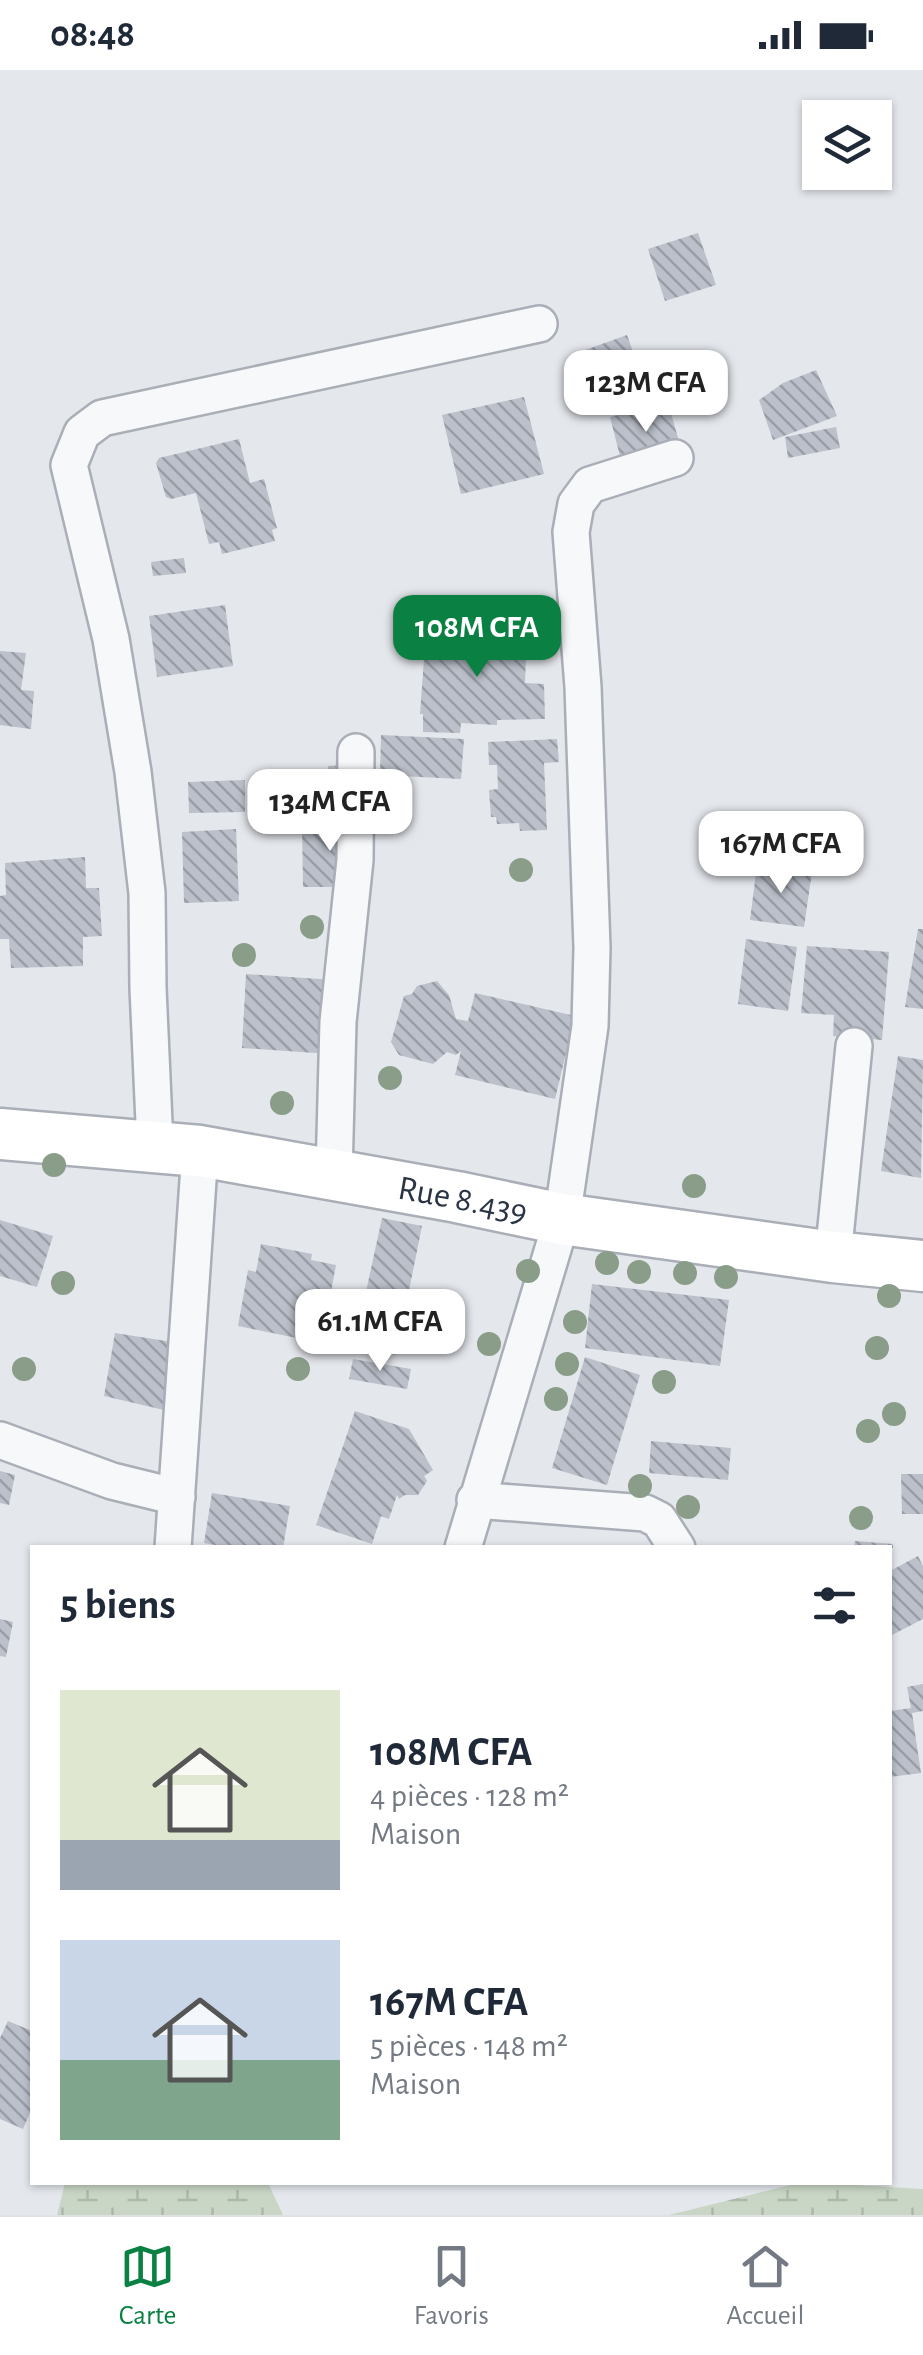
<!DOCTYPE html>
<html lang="fr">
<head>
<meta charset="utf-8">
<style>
  body { margin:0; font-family:"Alegreya Sans",sans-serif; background:#f2f2f3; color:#1f2937; height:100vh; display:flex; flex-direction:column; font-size:38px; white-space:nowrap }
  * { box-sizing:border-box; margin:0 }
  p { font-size:32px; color:#747a83 }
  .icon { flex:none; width:55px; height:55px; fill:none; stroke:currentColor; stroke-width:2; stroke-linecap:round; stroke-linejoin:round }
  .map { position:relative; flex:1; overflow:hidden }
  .side { position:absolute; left:30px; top:1475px; width:862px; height:640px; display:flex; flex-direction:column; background:#fff; border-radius:0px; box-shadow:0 2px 8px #0004 }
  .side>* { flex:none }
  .fabs { position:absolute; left:802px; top:30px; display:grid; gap:20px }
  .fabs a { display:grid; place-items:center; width:90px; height:90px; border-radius:0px; background:#fff; box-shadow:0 2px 8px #0004; font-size:50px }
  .price { position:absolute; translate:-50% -85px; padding:0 22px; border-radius:20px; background:#fff; color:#222; font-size:32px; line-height:65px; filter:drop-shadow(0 2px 5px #0008) }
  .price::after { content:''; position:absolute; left:50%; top:60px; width:30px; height:22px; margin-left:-15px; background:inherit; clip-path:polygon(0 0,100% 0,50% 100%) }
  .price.on { background:#0b8043; color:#fff }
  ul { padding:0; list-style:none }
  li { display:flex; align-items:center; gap:30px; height:250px; padding:0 30px }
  li span { display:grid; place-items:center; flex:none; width:280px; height:200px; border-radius:0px; color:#555 }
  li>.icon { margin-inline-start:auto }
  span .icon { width:120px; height:120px; fill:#fffc; stroke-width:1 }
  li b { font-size:42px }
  h2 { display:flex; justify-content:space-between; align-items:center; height:120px; padding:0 30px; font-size:42px }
  .status { display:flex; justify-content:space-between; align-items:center; height:70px; padding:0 50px; background:#fff; direction:ltr }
  .status svg { height:28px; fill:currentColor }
  .dock { display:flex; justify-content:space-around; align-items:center; height:140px; border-top:2px solid #e0e1e3; background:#fff; font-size:28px; color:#747a83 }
  .dock a { display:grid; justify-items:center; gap:5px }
  .dock .on { color:#0b8043 }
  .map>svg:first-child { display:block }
  .wetland { fill:url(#wetland-marsh) }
  .building { fill:url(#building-back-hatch) }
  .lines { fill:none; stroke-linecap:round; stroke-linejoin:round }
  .street-casing { stroke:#a9aeb7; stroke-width:40 }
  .secondary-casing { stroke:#a9aeb7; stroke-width:55 }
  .street { stroke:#f7f8fa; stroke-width:35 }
  .secondary { stroke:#fff; stroke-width:50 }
  .tree { fill:#899d89 }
  .labels { text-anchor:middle; stroke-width:10; stroke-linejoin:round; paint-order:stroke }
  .street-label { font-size:35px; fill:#2b3445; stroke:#f4f6f9 }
</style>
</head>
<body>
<div class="status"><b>08:48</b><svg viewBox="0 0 49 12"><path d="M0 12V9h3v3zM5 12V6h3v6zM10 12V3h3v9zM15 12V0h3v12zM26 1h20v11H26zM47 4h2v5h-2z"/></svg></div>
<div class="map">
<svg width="923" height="2145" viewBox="0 0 923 2145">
  <defs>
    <pattern id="wetland-marsh" width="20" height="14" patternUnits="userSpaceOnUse" patternTransform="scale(2.5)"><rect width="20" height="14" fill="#c9d6c5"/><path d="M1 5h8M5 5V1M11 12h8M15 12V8" fill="none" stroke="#adb8ab"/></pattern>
    <pattern id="building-back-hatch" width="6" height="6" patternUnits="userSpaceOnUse" patternTransform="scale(2.5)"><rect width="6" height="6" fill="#bbc0ca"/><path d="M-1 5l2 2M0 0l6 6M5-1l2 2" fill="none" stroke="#989da6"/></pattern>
  </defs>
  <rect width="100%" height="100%" fill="#e4e7ec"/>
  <!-- wetland -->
  <path class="wetland" d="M 803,2112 L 923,2119 L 923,2145 L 669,2145 Z
    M 65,2113 L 268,2113 L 283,2145 L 57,2145 Z"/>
  <!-- building -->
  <path class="building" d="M 698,163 L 716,215 L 665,231 L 648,179 Z
    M 627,265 L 646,318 L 619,328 L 622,336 L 598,345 L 577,283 Z
    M 816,300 L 837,346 L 773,370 L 759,330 L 783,313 Z
    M 524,327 L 544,404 L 461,424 L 442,345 Z
    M 668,333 L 683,385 L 622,394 L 610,347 Z
    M 836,357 L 840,378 L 788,388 L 785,367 Z
    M 239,369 L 250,413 L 264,409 L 277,458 L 272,460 L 275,471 L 222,484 L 219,472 L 209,474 L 196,423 L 171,429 L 166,427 L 156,393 L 159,388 Z
    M 184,488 L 186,503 L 153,506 L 151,492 Z
    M 225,535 L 233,596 L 157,607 L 149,546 Z
    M 460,558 L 527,560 L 525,613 L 544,614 L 545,649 L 497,650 L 497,655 L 461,653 L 460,663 L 423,662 L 423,644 L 420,644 L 426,562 L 460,564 Z
    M 0,581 L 26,583 L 21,620 L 34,621 L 31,659 L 0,655 Z
    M 381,665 L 464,669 L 461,709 L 380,705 Z
    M 557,669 L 559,692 L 544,693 L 547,760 L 520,761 L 519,753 L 497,754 L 496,747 L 491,747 L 489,720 L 498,719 L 497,695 L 489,695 L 488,672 Z
    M 355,695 L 356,739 L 270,738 L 270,714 L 328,713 L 328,696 Z
    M 245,710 L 245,742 L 189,743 L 188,712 Z
    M 302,752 L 357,752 L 357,817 L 303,817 Z
    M 236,759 L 239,831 L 184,833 L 182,762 Z
    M 85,787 L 86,818 L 99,818 L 102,866 L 83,867 L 83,896 L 11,898 L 9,869 L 0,869 L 0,826 L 6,825 L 5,793 Z
    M 757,795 L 812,802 L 804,857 L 750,850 Z
    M 918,859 L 923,859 L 923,939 L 905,937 Z
    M 746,869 L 797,877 L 788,941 L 738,934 Z
    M 807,876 L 889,882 L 882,970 L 833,966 L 834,945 L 801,943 Z
    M 246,904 L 334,910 L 330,984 L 242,978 Z
    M 437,911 L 449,925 L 456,949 L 468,951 L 475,923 L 575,946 L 555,1029 L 455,1005 L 461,981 L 456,985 L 447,982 L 433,994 L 399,985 L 391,972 L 404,926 L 412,924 L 417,916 Z
    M 898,986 L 923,990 L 921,1108 L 881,1101 Z
    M 382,1148 L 422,1156 L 396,1285 L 354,1277 Z
    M 0,1150 L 53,1166 L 37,1217 L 0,1206 Z
    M 261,1174 L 312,1184 L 311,1190 L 336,1195 L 326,1249 L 335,1250 L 331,1275 L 238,1256 L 248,1200 L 256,1202 Z
    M 592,1214 L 729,1230 L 720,1296 L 585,1278 Z
    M 115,1263 L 185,1274 L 164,1340 L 104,1326 Z
    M 585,1287 L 640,1305 L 607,1415 L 552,1398 Z
    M 353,1289 L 411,1299 L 407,1319 L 349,1309 Z
    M 355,1341 L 409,1359 L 433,1400 L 424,1406 L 427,1411 L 418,1425 L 405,1425 L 399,1429 L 397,1425 L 389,1449 L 381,1446 L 372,1474 L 316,1455 Z
    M 651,1371 L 731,1378 L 728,1410 L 649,1403 Z
    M 0,1401 L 15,1405 L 9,1435 L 0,1433 Z
    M 901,1404 L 923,1404 L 923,1444 L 902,1444 Z
    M 212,1423 L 290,1436 L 283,1478 L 232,1478 L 204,1473 Z
    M 855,1471 L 893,1474 L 893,1478 L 854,1478 Z
    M 918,1486 L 923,1496 L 923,1549 L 892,1565 L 890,1501 Z
    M 0,1549 L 13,1552 L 6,1587 L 0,1586 Z
    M 923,1614 L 923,1641 L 912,1643 L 921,1703 L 890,1707 L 890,1641 L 911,1638 L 907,1617 Z
    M 8,1951 L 32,1961 L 32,2038 L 23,2059 L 0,2049 L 0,1968 Z"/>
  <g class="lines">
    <!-- street casing -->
    <g class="street-casing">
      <path id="street" d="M 155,1075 L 148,918 L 147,823 L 133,702 L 111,569 L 69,395 L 82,363 L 102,348 L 539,254
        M 334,1104 L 338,952 L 355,790 L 356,682
        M 833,1187 L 854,976
        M 0,1370 L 112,1411 L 177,1427
        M 475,1430 L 645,1443 L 659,1450 L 677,1478
        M 173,1478 L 200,1081
        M 463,1478 L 562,1149 L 590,956 L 592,878 L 583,617 L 571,462 L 576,434 L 590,415 L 675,388"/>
    </g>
    <!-- secondary casing -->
    <g class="secondary-casing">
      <g id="secondary">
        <path id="s1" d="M 0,1064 L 200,1081 L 457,1127 L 562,1149 L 833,1187 L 923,1196"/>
      </g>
    </g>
    <!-- street -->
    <use href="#street" class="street"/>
    <!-- secondary -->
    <use href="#secondary" class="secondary"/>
  </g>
  <!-- trees -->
  <g class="tree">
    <circle cx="521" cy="800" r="12"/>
    <circle cx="312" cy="857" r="12"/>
    <circle cx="244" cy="885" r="12"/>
    <circle cx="390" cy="1008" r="12"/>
    <circle cx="282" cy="1033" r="12"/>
    <circle cx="54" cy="1095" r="12"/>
    <circle cx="694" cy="1116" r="12"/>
    <circle cx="607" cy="1193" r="12"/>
    <circle cx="528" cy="1201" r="12"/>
    <circle cx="639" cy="1202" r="12"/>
    <circle cx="685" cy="1203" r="12"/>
    <circle cx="726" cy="1207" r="12"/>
    <circle cx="63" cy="1213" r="12"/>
    <circle cx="889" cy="1226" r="12"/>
    <circle cx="575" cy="1252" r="12"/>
    <circle cx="489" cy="1274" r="12"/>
    <circle cx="877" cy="1278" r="12"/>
    <circle cx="567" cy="1294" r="12"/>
    <circle cx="24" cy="1299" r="12"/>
    <circle cx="298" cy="1299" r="12"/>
    <circle cx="664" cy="1312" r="12"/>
    <circle cx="556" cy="1329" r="12"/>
    <circle cx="894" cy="1344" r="12"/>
    <circle cx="868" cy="1361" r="12"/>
    <circle cx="640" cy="1416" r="12"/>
    <circle cx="688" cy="1437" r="12"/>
    <circle cx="861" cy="1448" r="12"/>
  </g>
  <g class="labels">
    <!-- street labels -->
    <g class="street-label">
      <text dy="12" stroke="none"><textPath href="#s1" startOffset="468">Rue 8.439</textPath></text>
    </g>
  </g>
</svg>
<div class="fabs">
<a><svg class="icon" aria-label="layers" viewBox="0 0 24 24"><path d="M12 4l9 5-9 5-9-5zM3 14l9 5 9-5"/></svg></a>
</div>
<b class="price" style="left:646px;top:365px">123M CFA</b>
<b class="price on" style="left:477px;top:610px">108M CFA</b>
<b class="price" style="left:330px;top:784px">134M CFA</b>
<b class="price" style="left:781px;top:826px">167M CFA</b>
<b class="price" style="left:380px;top:1304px">61.1M CFA</b>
<section class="side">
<h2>5 biens<svg class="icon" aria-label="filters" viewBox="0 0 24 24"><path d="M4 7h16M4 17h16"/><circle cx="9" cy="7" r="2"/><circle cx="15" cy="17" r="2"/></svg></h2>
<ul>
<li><span style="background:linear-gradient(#dfe7d0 75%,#9aa5b1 0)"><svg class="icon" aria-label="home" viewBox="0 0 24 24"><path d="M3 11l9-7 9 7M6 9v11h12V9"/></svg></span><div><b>108M CFA</b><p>4 pièces · 128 m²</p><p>Maison</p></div></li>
<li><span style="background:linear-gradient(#c9d6e8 60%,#7fa58c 0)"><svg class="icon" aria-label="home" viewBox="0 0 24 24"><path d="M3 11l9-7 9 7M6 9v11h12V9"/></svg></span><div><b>167M CFA</b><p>5 pièces · 148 m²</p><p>Maison</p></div></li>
</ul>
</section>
</div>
<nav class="dock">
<a class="on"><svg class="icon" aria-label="map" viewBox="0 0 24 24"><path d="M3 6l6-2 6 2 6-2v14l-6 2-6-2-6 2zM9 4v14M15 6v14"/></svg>Carte</a>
<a><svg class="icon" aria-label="saved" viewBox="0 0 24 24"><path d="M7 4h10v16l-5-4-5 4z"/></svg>Favoris</a>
<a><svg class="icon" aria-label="home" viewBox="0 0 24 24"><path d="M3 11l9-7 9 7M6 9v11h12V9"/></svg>Accueil</a>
</nav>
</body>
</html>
